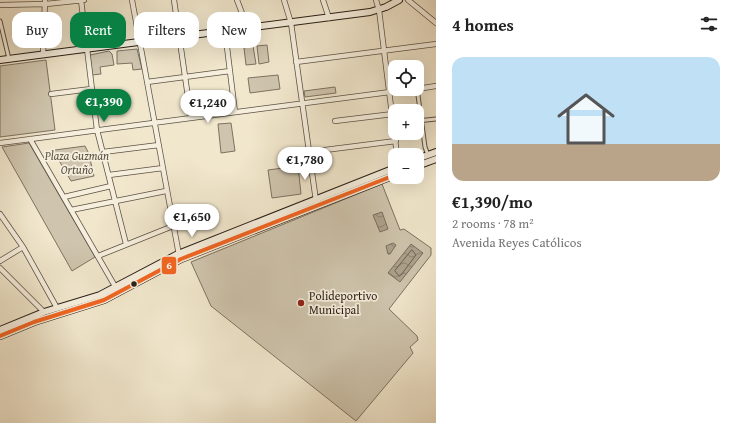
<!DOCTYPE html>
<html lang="en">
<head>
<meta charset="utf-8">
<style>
  body { margin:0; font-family:"Gentium Book Plus",serif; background:#f6f6f6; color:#222; height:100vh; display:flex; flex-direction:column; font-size:15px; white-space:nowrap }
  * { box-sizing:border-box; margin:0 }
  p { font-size:13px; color:#767676 }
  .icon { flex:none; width:22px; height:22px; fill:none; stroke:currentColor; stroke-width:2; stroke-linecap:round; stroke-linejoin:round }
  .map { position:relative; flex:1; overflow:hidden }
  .drawer { display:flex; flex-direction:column; background:#fff; width:300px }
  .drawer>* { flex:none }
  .banner { position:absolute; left:12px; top:12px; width:364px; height:36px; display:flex; gap:8px }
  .buttons { position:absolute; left:388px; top:60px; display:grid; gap:8px }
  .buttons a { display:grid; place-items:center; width:36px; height:36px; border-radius:8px; background:#fff; box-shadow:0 4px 16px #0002; font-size:20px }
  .price { position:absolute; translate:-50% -34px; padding:0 9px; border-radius:14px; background:#fff; color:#222; font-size:13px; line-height:26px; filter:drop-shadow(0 1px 2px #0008) }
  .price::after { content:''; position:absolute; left:50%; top:24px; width:12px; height:9px; margin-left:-6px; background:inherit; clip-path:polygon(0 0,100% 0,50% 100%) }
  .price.selected { background:#0b8043; color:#fff }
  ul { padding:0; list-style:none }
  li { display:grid; align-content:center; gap:8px; height:212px; padding:0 16px }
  li span { display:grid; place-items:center; height:124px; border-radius:12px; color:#555 }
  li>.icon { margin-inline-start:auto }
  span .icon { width:72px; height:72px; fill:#fffc; stroke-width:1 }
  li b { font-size:17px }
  h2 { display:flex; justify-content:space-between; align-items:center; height:48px; padding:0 16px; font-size:17px }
  .chip { padding:0 14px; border-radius:12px; background:#fff; box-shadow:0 4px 16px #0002; font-size:14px; line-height:36px }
  .chip.selected { background:#0b8043; color:#fff }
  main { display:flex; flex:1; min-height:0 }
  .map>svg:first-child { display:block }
  .green { fill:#cfc5ae; stroke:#7d7262 }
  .water { fill:url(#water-waves); stroke:#7a6e5f }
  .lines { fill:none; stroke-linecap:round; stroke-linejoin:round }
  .shore { stroke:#6c6152; stroke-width:1 }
  .pedestrian-casing { stroke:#5c5144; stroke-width:5 }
  .minor-casing { stroke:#5c5144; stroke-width:6 }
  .secondary-casing { stroke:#2b1f16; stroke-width:8 }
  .pedestrian { stroke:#f6efde; stroke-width:3 }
  .minor { stroke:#f6efde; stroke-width:4.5 }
  .secondary { stroke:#f6efde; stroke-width:6 }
  .bus-1-casing { stroke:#f6efde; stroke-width:7 }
  .bus-1 { stroke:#f26522; stroke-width:4 }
  .bus-dot { fill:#2b1f16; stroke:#f6efde; stroke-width:1.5 }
  .poi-dot { fill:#8f2418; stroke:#f6efde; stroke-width:1.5 }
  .labels { text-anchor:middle; stroke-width:3.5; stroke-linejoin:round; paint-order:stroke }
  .park-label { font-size:12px; font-style:italic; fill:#5c5144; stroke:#f6efde }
  .poi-label { font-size:12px; fill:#2b1f16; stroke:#f6efde; text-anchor:start }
  .line-badge { stroke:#f6efde; stroke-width:1.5 }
  .badge-label { font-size:11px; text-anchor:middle; font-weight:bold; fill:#fff }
</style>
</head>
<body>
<main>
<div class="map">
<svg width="436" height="423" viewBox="0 0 436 423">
  <defs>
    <pattern id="water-waves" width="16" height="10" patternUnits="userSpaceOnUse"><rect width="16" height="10" fill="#aea38f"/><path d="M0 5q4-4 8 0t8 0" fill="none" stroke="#8e8474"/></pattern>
  </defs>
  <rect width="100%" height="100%" fill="#f1e7cd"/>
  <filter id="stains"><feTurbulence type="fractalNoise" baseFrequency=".005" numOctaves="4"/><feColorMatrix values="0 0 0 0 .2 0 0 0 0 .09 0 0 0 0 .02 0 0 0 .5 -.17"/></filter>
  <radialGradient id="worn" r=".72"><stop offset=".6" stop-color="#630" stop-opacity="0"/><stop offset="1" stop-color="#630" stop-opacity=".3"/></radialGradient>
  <!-- green -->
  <path class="green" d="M 267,45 L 269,62 L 259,64 L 257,46 Z
    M 253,46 L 256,64 L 246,65 L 244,48 Z
    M 137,49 L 142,69 L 133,70 L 132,63 L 117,64 L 117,51 Z
    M 109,51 L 112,54 L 114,65 L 100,67 L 101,74 L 92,75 L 90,55 Z
    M 46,60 L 55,130 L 0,137 L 0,66 Z
    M 278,75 L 280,89 L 250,93 L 248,78 Z
    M 335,87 L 336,93 L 305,97 L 304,91 Z
    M 231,123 L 235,151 L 221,153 L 218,124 Z
    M 29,143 L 95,257 L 72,271 L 2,147 Z
    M 85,146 L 89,154 L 94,153 L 95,157 L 90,159 L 94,176 L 71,181 L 54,152 L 55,150 Z
    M 298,166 L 301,194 L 272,198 L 268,170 Z
    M 382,184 L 400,230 L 404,229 L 431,248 L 431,255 L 389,309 L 417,336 L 418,340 L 410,347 L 413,353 L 356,421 L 211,306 L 191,262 Z"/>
  <!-- water -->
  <path class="water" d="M 382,212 L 388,229 L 380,232 L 373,215 Z
    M 393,243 L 396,245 L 390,254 L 388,254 L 386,246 Z
    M 411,244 L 423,253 L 400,282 L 388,273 Z"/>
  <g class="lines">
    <!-- shore -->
    <path class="shore" d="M 412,250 L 416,255 L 401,275 L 399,276 L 395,271 Z"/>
    <!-- pedestrian casing -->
    <g class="pedestrian-casing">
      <path id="pedestrian" d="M 0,21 L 9,59
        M 417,88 L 425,147 L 428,155
        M 417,121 L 436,119"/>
    </g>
    <!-- minor casing -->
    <g class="minor-casing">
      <path id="minor" d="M 81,0 L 97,130 L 126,244
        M 132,0 L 179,255
        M 174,0 L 191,118
        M 237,0 L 248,29
        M 284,0 L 291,23 L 316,201
        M 323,0 L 329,18
        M 376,0 L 379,10 L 397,155
        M 408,0 L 436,23
        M 0,5 L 46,4 L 84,0
        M 225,31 L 235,112
        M 43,55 L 45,0
        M 296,62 L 436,44
        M 147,82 L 230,71
        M 417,89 L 436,86
        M 51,94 L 91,89
        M 335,121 L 393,114
        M 30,139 L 116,288
        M 0,143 L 413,89
        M 103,152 L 159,145
        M 309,152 L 396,141
        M 109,175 L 163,168
        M 64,197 L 111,186
        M 71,210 L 166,191
        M 0,214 L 23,247 L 57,308
        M 98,256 L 173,226
        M 0,261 L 23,247
        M 0,268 L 44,312"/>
    </g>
    <!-- secondary casing -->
    <g class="secondary-casing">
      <path id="secondary" d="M 0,60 L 370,12 L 386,7 L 399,0
        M 417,159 L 436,152
        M 417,166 L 436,159
        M 0,330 L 44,312 L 100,295 L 178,254 L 395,168
        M 0,336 L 34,322 L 104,300 L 181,259 L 395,175"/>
    </g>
    <!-- pedestrian -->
    <use href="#pedestrian" class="pedestrian"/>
    <!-- minor -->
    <use href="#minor" class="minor"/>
    <!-- secondary -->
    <use href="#secondary" class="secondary"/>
    <!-- bus-1 casing -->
    <g class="bus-1-casing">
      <path id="bus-1" d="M 0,336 L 34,322 L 104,300 L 181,259 L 395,175"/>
    </g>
    <!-- bus-1 -->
    <use href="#bus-1" class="bus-1"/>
  </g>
  <!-- markers -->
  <circle class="bus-dot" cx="134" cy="284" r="3.5"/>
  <circle class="poi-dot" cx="301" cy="303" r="4"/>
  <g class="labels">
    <!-- park labels -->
    <g class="park-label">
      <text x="77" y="160">Plaza Guzmán<tspan x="77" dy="14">Ortuño</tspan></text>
    </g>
    <!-- poi labels -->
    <g class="poi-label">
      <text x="309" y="300">Polideportivo<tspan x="309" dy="14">Municipal</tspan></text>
    </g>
  </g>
  <rect class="line-badge" x="161" y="256" width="16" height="19" rx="4" fill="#f26522"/>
  <g class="badge-label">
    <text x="169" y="269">6</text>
  </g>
  <rect width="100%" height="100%" filter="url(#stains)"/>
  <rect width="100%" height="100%" fill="url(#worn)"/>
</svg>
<div class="buttons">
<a><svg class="icon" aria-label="locate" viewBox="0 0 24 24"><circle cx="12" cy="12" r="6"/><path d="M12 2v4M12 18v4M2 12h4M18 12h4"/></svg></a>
<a>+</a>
<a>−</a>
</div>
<b class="price selected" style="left:104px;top:123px">€1,390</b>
<b class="price" style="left:208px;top:124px">€1,240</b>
<b class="price" style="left:305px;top:181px">€1,780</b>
<b class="price" style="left:192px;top:238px">€1,650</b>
<div class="banner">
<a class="chip">Buy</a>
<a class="chip selected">Rent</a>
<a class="chip">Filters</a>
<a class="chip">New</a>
</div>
</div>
<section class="drawer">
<h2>4 homes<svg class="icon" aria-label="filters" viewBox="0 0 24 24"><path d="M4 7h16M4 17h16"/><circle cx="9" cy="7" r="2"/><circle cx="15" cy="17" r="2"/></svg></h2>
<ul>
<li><span style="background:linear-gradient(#bfe0f5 70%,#b9a48a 0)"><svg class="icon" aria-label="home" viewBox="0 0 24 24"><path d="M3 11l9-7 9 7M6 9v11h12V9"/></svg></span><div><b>€1,390/mo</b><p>2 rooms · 78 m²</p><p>Avenida Reyes Católicos</p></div></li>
</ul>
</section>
</main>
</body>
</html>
